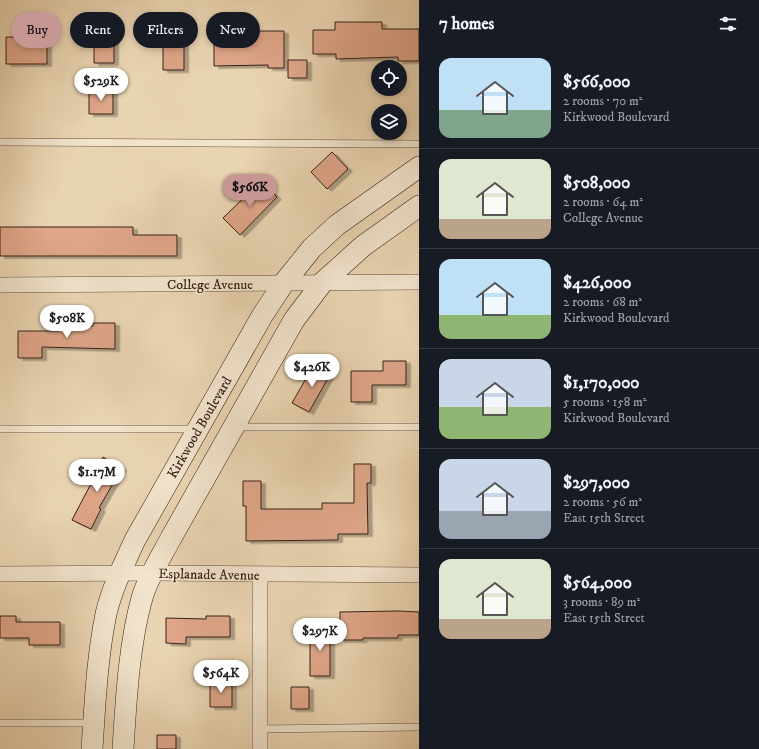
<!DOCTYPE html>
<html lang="en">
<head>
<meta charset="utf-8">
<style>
  body { margin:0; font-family:"IM FELL DW Pica",serif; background:#242831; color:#f1f3f6; height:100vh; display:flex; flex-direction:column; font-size:15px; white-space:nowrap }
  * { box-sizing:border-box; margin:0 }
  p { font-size:13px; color:#9ea1a6 }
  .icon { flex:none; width:22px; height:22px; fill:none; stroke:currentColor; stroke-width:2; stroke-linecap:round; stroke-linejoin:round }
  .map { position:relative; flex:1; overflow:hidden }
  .side { display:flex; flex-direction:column; background:#171b24; width:340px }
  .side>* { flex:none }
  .banner { position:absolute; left:12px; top:12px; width:347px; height:36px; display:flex; gap:8px }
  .buttons { position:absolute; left:371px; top:60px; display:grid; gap:8px }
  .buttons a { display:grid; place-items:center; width:36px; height:36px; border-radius:50%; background:#171b24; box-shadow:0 2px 6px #0003; font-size:20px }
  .price { position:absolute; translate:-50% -34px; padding:0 9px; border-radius:14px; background:#fff; color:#222; font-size:13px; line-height:26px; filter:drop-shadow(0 1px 2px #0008) }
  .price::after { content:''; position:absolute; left:50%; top:24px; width:12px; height:9px; margin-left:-6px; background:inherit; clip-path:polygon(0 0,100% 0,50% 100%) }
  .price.active { background:#c59692; color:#111 }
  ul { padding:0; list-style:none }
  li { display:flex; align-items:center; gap:12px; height:100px; padding:0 20px }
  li+li { border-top:1px solid #363941 }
  li span { display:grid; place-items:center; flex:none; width:112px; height:80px; border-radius:12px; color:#555 }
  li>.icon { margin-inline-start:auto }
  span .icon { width:48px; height:48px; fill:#fffc; stroke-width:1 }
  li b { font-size:17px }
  h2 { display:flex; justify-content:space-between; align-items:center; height:48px; padding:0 20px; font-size:17px }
  .tag { padding:0 14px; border-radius:18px; background:#171b24; box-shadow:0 2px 6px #0003; font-size:14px; line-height:36px }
  .tag.active { background:#c59692; color:#111 }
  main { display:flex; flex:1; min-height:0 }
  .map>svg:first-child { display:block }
  .building { fill:#dea588; stroke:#362118; filter:url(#shadow) }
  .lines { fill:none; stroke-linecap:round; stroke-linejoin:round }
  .lane-casing { stroke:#634e3e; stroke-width:8 }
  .street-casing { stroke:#634e3e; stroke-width:16 }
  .secondary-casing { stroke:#362118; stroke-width:22 }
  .lane { stroke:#f1e3cc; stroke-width:7 }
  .street { stroke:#f1e3cc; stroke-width:15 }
  .secondary { stroke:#f1e3cc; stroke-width:21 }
  .labels { text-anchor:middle; stroke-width:3; stroke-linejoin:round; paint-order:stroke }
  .street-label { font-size:14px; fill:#362118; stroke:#f1e3cc }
</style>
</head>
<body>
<main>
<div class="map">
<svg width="419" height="749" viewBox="0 0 419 749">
  <defs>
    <filter id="shadow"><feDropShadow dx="4.5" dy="2.5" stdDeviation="0" flood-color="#0004"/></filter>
  </defs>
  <rect width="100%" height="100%" fill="#e9d4b1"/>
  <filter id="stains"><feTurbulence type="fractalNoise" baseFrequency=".005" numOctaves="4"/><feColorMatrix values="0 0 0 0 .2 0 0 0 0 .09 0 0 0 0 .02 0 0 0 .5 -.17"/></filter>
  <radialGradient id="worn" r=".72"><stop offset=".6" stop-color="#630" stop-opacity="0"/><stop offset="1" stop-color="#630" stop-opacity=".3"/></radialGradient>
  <!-- building -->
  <path class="building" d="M 335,22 L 382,22 L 382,29 L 419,29 L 419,61 L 398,61 L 398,57 L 336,59 L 336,54 L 313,54 L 313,30 L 335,30 Z
    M 237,29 L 254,29 L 254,31 L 284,31 L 284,68 L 268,68 L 268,65 L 214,66 L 214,31 L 237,31 Z
    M 94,30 L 114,30 L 114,63 L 94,63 Z
    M 163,31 L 184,31 L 184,70 L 163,70 Z
    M 6,37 L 47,37 L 47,64 L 6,64 Z
    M 288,60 L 307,60 L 307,78 L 288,78 Z
    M 89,90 L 113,90 L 113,114 L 89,114 Z
    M 332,152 L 348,169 L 327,189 L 311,172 Z
    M 261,181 L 277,197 L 240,235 L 223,218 Z
    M 0,227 L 133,227 L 133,235 L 177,235 L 177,256 L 0,256 Z
    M 93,323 L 115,323 L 115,349 L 42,347 L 42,358 L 18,358 L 18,331 L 59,331 L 59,326 L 93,326 Z
    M 383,361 L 406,361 L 406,385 L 372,385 L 372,402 L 351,402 L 351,371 L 383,371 Z
    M 318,363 L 332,371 L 309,412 L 292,403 L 308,375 L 310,377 Z
    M 103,457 L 122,468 L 99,508 L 101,509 L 91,529 L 72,520 L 94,478 L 92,477 Z
    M 354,464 L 371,464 L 371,483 L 367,483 L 368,534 L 338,534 L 338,540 L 246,541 L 246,506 L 243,506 L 243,481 L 261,481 L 261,509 L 322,509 L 322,503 L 354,503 Z
    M 398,611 L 419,612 L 419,635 L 398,635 L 398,638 L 363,638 L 363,640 L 340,640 L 340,612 Z
    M 0,616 L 16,616 L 16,622 L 60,622 L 60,645 L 29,645 L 29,638 L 0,638 Z
    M 206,616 L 230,616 L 230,637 L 186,637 L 186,644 L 166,643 L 166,618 L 206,619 Z
    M 310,628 L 330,628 L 330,676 L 310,676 Z
    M 210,682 L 232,682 L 232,707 L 210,707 Z
    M 291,687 L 309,687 L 309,709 L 291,709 Z
    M 157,735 L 176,735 L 176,749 L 157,749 Z"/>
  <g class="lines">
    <!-- lane casing -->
    <g class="lane-casing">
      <path id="lane" d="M 0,142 L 419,144
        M 237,427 L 419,427
        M 0,429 L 194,429
        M 0,723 L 91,723
        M 260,729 L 419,727"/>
    </g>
    <!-- street casing -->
    <g class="street-casing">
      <path id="street" d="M 0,285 L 419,282
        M 0,574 L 152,573 L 419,575
        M 260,574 L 260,749"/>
    </g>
    <!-- secondary casing -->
    <g class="secondary-casing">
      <path id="secondary" d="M 92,749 C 95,704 97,658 106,614 C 112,588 124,564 135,540 L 262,316 L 283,284 L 312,248 L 337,225 L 419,167
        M 123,749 C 126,701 129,644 142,598 C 148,577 161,557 171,538 L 294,320 L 322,283 L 363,246 L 419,206"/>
    </g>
    <!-- lane -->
    <use href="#lane" class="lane"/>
    <!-- street -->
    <use href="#street" class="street"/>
    <!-- secondary -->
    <use href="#secondary" class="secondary"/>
  </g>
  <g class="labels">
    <!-- street labels -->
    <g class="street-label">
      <text x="210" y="289">College Avenue</text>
      <text transform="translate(199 427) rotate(-60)" y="5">Kirkwood Boulevard</text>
      <text transform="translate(209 574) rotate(1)" y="5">Esplanade Avenue</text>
    </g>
  </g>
  <rect width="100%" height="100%" filter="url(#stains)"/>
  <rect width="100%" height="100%" fill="url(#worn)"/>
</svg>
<div class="buttons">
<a><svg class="icon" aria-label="locate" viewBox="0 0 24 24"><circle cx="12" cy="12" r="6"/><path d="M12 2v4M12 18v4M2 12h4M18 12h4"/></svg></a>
<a><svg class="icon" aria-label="layers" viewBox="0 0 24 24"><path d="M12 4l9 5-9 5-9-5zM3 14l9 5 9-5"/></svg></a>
</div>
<b class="price" style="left:101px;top:102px">$529K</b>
<b class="price active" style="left:250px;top:208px">$566K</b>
<b class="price" style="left:67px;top:339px">$508K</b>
<b class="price" style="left:312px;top:388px">$426K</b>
<b class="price" style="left:97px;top:493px">$1.17M</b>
<b class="price" style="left:320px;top:652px">$297K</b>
<b class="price" style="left:221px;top:694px">$564K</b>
<div class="banner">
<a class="tag active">Buy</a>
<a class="tag">Rent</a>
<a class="tag">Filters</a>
<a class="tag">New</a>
</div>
</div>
<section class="side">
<h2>7 homes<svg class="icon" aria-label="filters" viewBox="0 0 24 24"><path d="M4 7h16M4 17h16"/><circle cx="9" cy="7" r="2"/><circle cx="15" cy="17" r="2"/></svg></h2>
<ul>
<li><span style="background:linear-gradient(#bfe0f5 65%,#7fa58c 0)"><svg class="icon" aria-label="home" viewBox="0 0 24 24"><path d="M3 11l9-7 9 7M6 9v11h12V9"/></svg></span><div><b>$566,000</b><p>2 rooms · 70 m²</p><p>Kirkwood Boulevard</p></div></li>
<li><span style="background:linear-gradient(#dfe7d0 75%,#b9a48a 0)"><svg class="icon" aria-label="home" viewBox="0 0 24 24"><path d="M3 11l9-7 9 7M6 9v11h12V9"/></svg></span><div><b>$508,000</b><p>2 rooms · 64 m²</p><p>College Avenue</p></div></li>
<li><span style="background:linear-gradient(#bfe0f5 70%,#8fb573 0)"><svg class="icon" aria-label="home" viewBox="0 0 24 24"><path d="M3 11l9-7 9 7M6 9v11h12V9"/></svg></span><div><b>$426,000</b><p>2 rooms · 68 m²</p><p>Kirkwood Boulevard</p></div></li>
<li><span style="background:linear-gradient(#c9d6e8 60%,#8fb573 0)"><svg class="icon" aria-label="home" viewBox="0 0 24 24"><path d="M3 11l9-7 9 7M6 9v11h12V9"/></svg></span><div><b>$1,170,000</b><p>5 rooms · 158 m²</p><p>Kirkwood Boulevard</p></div></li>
<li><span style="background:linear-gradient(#c9d6e8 65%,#9aa5b1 0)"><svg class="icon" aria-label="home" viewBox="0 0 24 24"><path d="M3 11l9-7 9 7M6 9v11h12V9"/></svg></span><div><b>$297,000</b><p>2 rooms · 56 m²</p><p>East 15th Street</p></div></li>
<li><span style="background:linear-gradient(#dfe7d0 75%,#b9a48a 0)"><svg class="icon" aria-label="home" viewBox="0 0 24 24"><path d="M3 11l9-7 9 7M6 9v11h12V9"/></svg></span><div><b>$564,000</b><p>3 rooms · 89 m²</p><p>East 15th Street</p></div></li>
</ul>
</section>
</main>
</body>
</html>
